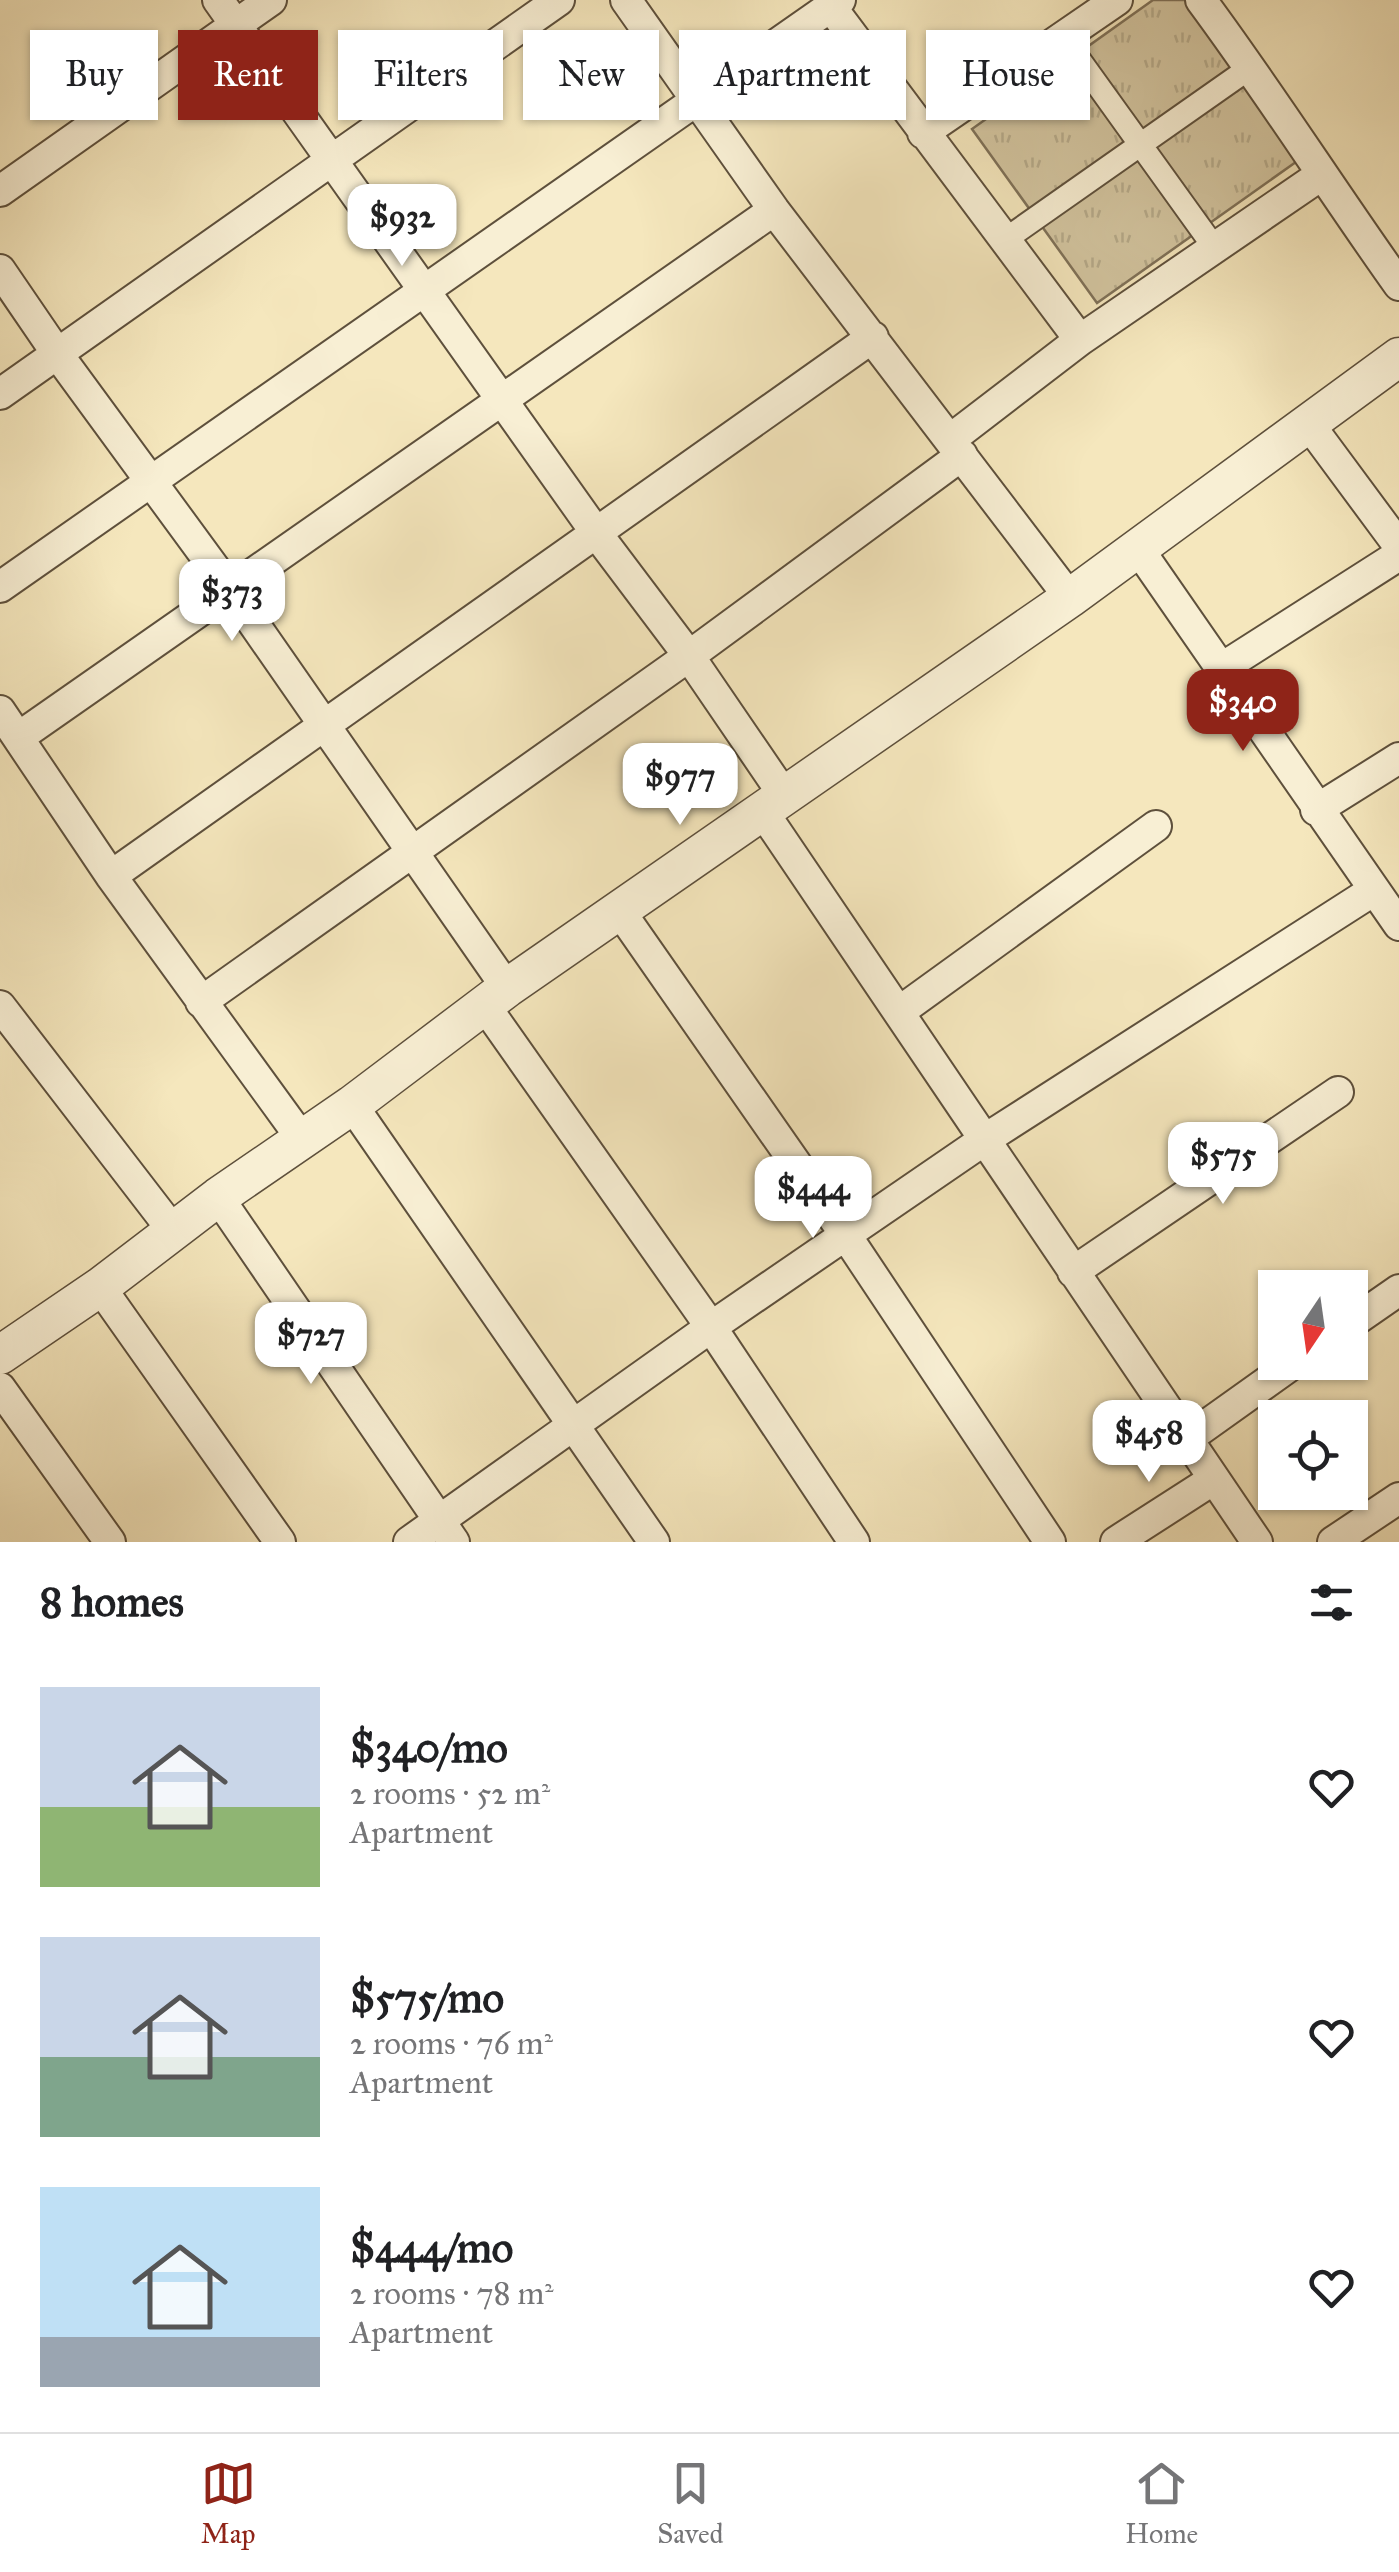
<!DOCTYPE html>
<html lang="en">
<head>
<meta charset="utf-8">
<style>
  body { margin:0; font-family:"IM FELL Great Primer",serif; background:#f2f2f2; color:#202124; height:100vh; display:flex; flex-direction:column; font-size:38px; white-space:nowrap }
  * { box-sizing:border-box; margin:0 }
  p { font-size:32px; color:#757577 }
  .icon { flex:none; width:55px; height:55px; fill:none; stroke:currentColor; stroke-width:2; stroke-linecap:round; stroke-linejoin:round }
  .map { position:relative; height:1542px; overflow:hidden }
  .details { display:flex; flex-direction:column; background:#fff; flex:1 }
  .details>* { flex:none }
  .top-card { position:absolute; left:30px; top:30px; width:1340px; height:90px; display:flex; gap:20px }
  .needle { width:65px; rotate:193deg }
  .fabs { position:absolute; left:1258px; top:1270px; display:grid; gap:20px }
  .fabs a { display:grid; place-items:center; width:110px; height:110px; border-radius:0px; background:#fff; box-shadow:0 2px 8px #0004; font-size:50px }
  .price { position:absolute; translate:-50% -85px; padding:0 22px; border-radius:20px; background:#fff; color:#222; font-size:32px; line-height:65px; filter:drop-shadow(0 2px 5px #0008) }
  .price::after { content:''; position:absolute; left:50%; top:60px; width:30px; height:22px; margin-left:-15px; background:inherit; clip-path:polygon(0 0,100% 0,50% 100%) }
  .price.current { background:#8f2418; color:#fff }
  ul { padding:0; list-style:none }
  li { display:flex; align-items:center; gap:30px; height:250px; padding:0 40px }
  li span { display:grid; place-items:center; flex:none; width:280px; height:200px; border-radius:0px; color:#555 }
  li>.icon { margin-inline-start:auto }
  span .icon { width:120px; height:120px; fill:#fffc; stroke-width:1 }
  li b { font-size:42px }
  h2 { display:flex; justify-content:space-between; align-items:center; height:120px; padding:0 40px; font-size:42px }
  .tag { padding:0 35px; border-radius:0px; background:#fff; box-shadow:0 2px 8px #0004; font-size:35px; line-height:90px }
  .tag.current { background:#8f2418; color:#fff }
  .menu { display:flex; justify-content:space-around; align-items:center; height:140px; border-top:2px solid #e0e0e0; background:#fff; font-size:28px; color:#757577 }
  .menu a { display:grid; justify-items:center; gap:5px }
  .menu .current { color:#8f2418 }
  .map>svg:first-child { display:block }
  .grass { fill:url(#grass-tufts); stroke:#7f7158; stroke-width:2.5 }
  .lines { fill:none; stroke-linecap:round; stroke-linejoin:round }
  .pedestrian-casing { stroke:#5e503c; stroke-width:26 }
  .minor-casing { stroke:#5e503c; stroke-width:34 }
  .tertiary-casing { stroke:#5e503c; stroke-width:41 }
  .pedestrian { stroke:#f8efd4; stroke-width:22 }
  .minor { stroke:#f8efd4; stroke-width:30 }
  .tertiary { stroke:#f8efd4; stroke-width:38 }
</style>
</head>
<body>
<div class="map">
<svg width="1399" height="1542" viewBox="0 0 1399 1542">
  <defs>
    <pattern id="grass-tufts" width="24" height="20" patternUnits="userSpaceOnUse" patternTransform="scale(2.5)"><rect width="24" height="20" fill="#d3c5a0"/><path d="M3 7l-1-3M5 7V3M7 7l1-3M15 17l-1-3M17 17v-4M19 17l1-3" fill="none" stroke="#b5a989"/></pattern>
  </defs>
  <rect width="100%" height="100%" fill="#f5e7bd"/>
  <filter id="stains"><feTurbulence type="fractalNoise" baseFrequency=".002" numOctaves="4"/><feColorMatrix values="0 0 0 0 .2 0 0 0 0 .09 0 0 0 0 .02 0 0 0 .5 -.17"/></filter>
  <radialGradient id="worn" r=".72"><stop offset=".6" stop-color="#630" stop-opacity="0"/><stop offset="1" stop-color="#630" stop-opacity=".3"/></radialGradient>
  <!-- grass -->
  <path class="grass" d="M 1153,0 L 1191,0 L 1303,157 L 1097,303 L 972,129 Z"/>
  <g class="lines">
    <!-- pedestrian casing -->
    <g class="pedestrian-casing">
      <path id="pedestrian" d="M 1063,37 L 1214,247
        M 1006,239 L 1251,67"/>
    </g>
    <!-- minor casing -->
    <g class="minor-casing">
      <path id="minor" d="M 218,0 L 597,534 L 689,656 L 786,798
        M 626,0 L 774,210 L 1070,598
        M 1201,0 C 1270,93 1332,191 1399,285
        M 831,7 L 1080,340
        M 923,133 L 1117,0
        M 0,191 L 271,0
        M 0,270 L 56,352 L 229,588 L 507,988
        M 0,394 L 559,0
        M 1308,423 L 1399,546
        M 951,439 L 1080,340 L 1321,175
        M 1137,547 L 1399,925
        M 0,587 L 840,0
        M 1222,668 L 1399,555
        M 0,711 L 111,876 L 302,1139
        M 19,737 L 774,210
        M 1316,810 L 1399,758
        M 763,812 L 1257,1542
        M 111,876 L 873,337
        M 619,910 L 847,1237 L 1050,1542
        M 201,1002 L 689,656 L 962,455
        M 0,1006 L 174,1232
        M 485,1006 L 711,1327 L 854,1542
        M 899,1012 L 1156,826
        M 352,1105 L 654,1542
        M 218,1197 L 454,1542
        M 1073,1272 L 1338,1092
        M 100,1287 L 280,1542
        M 1350,1324 L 1399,1290
        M 0,1388 L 110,1542
        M 1187,1439 L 1295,1362
        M 409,1542 L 711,1327 L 984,1140 L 1374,890
        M 1116,1542 L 1214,1479
        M 1333,1542 L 1399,1498"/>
    </g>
    <!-- tertiary casing -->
    <g class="tertiary-casing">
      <path id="tertiary" d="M 0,1355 L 100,1287 L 218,1197 L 352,1105 L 507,988 L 1070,598 L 1399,357"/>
    </g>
    <!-- pedestrian -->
    <use href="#pedestrian" class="pedestrian"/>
    <!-- minor -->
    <use href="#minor" class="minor"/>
    <!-- tertiary -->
    <use href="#tertiary" class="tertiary"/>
  </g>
  <rect width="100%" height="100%" filter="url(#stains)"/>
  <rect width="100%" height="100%" fill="url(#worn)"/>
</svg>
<div class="fabs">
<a><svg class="needle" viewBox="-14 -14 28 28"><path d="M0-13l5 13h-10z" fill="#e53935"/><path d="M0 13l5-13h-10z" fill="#757577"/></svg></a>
<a><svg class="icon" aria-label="locate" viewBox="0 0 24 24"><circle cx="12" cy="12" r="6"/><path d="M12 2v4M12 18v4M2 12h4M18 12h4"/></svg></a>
</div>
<b class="price" style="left:402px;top:269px">$932</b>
<b class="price" style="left:232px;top:644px">$373</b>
<b class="price current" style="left:1243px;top:754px">$340</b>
<b class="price" style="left:680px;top:828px">$977</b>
<b class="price" style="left:1223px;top:1207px">$575</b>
<b class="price" style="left:813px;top:1241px">$444</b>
<b class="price" style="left:311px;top:1387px">$727</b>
<b class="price" style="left:1149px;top:1485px">$458</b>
<div class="top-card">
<a class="tag">Buy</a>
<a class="tag current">Rent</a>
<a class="tag">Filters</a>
<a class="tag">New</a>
<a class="tag">Apartment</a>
<a class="tag">House</a>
</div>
</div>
<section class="details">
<h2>8 homes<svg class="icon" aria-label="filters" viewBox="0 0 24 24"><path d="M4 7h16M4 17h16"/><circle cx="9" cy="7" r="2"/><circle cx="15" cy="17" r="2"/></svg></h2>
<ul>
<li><span style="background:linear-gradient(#c9d6e8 60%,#8fb573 0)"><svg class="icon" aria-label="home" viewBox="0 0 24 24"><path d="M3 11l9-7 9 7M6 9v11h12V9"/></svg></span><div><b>$340/mo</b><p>2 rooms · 52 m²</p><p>Apartment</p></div><svg class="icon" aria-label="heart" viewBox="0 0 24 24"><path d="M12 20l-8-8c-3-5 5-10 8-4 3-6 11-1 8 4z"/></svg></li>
<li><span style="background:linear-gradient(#c9d6e8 60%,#7fa58c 0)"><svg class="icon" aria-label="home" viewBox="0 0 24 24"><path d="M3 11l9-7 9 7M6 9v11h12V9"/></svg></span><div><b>$575/mo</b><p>2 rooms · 76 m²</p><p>Apartment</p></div><svg class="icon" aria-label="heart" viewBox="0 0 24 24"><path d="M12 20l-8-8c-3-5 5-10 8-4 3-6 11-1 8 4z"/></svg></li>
<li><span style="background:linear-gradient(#bfe0f5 75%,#9aa5b1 0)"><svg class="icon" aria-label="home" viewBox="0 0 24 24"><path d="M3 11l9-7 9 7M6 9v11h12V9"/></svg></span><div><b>$444/mo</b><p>2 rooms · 78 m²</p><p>Apartment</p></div><svg class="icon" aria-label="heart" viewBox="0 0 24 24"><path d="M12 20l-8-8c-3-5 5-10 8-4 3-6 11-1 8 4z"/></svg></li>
</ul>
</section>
<nav class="menu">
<a class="current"><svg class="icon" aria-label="map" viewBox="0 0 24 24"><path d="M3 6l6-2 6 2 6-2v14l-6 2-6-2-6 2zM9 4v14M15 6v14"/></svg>Map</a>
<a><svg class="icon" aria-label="saved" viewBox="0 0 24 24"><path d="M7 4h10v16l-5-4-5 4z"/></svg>Saved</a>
<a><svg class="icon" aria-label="home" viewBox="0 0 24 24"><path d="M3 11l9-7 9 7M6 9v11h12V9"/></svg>Home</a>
</nav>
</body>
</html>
